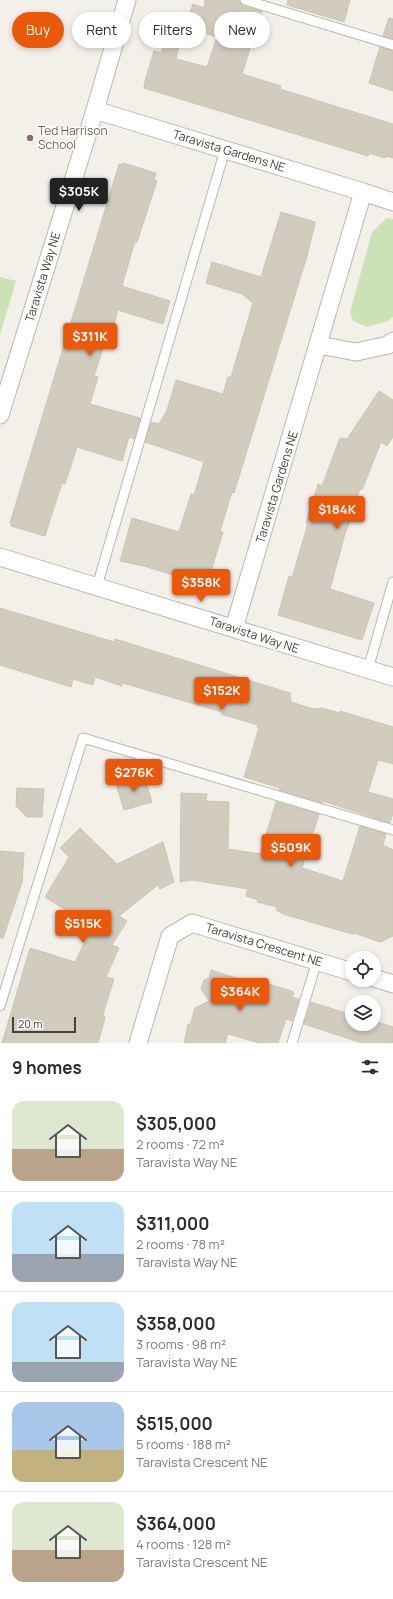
<!DOCTYPE html>
<html lang="en">
<head>
<meta charset="utf-8">
<style>
  body { margin:0; font-family:Manrope,sans-serif; background:#f2f2f3; color:#2b2b33; height:100vh; display:flex; flex-direction:column; font-size:15px; white-space:nowrap }
  * { box-sizing:border-box; margin:0 }
  p { font-size:13px; color:#7c7c81 }
  .icon { flex:none; width:22px; height:22px; fill:none; stroke:currentColor; stroke-width:2; stroke-linecap:round; stroke-linejoin:round }
  .map { position:relative; height:1043px; overflow:hidden }
  .details { display:flex; flex-direction:column; background:#fff; flex:1 }
  .details>* { flex:none }
  .hud { position:absolute; left:12px; top:12px; width:369px; height:36px; display:flex; gap:8px }
  .fabs { position:absolute; left:345px; top:951px; display:grid; gap:8px }
  .fabs a { display:grid; place-items:center; width:36px; height:36px; border-radius:50%; background:#fff; box-shadow:0 2px 6px #0003; font-size:20px }
  .scale { position:absolute; left:12px; bottom:10px; width:64px; box-sizing:border-box; padding-left:4px; border:2px solid #454138; border-top:0; font-size:11px; line-height:14px; white-space:nowrap; color:#454138; -webkit-text-stroke:3px #fff; paint-order:stroke }
  .price { position:absolute; translate:-50% -34px; padding:0 9px; border-radius:4px; background:#ea580c; color:#fff; font-size:13px; line-height:26px; filter:drop-shadow(0 1px 2px #0008) }
  .price::after { content:''; position:absolute; left:50%; top:24px; width:12px; height:9px; margin-left:-6px; background:inherit; clip-path:polygon(0 0,100% 0,50% 100%) }
  .price.active { background:#222; color:#fff }
  ul { padding:0; list-style:none }
  li { display:flex; align-items:center; gap:12px; height:100px; padding:0 12px }
  li+li { border-top:1px solid #e1e1e2 }
  li span { display:grid; place-items:center; flex:none; width:112px; height:80px; border-radius:12px; color:#555 }
  li>.icon { margin-inline-start:auto }
  span .icon { width:48px; height:48px; fill:#fffc; stroke-width:1 }
  li b { font-size:17px }
  h2 { display:flex; justify-content:space-between; align-items:center; height:48px; padding:0 12px; font-size:17px }
  .tag { padding:0 14px; border-radius:18px; background:#fff; box-shadow:0 2px 6px #0003; font-size:14px; line-height:36px }
  .tag.active { background:#ea580c; color:#fff }
  .map>svg:first-child { display:block }
  .green { fill:#cbe1b6 }
  .building { fill:#d2ccbf; stroke:#ccc5b4 }
  .lines { fill:none; stroke-linecap:round; stroke-linejoin:round }
  .service-casing { stroke:#bdb8ac; stroke-width:11 }
  .minor-casing { stroke:#bdb8ac; stroke-width:19 }
  .service { stroke:#fff; stroke-width:9 }
  .minor { stroke:#fff; stroke-width:17 }
  .education-dot { fill:#8d6e63; stroke:#fff; stroke-width:1.5 }
  .labels { text-anchor:middle; stroke-width:3; stroke-linejoin:round; paint-order:stroke }
  .education-label { font-size:12px; fill:#785e54; stroke:#fff; text-anchor:start }
  .street-label { font-size:12px; fill:#454138; stroke:#fff }
</style>
</head>
<body>
<div class="map">
<svg width="393" height="1043" viewBox="0 0 393 1043">
  <rect width="100%" height="100%" fill="#f2f0e9"/>
  <!-- green -->
  <path class="green" d="M 387,218 L 393,219 L 393,317 L 388,321 L 367,327 L 353,321 L 350,312 L 372,232 Z
    M 0,277 L 16,281 L 0,335 Z"/>
  <!-- building -->
  <path class="building" d="M 205,0 L 239,0 L 243,6 L 262,11 L 242,74 L 281,86 L 280,89 L 393,124 L 393,158 L 386,156 L 385,158 L 369,153 L 368,156 L 144,88 L 145,81 L 154,51 L 161,53 L 172,21 L 184,24 L 176,59 L 207,67 L 217,37 L 185,27 L 193,4 L 204,8 Z
    M 288,0 L 350,0 L 344,22 L 287,5 Z
    M 389,18 L 393,19 L 393,39 L 383,36 Z
    M 380,47 L 393,51 L 393,91 L 369,83 Z
    M 123,163 L 156,173 L 154,180 L 157,181 L 137,242 L 135,241 L 122,286 L 170,301 L 163,324 L 118,310 L 108,346 L 104,345 L 94,376 L 98,377 L 90,404 L 140,418 L 134,439 L 129,437 L 122,461 L 77,447 L 65,484 L 62,483 L 45,536 L 11,526 L 12,524 L 10,523 L 119,164 L 122,165 Z
    M 281,212 L 315,222 L 315,224 L 307,256 L 234,493 L 232,492 L 220,531 L 223,532 L 207,584 L 205,583 L 204,585 L 144,566 L 120,561 L 132,518 L 179,532 L 191,494 L 194,495 L 204,462 L 145,442 L 151,422 L 159,424 L 167,410 L 176,380 L 223,394 L 228,377 L 231,377 L 253,303 L 242,294 L 206,283 L 212,262 L 261,277 Z
    M 379,391 L 393,400 L 393,437 L 387,446 L 381,442 L 362,490 L 360,489 L 347,530 L 346,530 L 330,589 L 374,603 L 362,640 L 278,615 L 289,576 L 292,578 L 308,523 L 306,523 L 318,484 L 322,486 L 340,438 L 347,439 Z
    M 0,608 L 114,642 L 115,639 L 290,693 L 291,702 L 313,709 L 321,708 L 340,713 L 340,711 L 393,727 L 393,764 L 378,760 L 368,792 L 393,799 L 393,813 L 390,823 L 323,801 L 322,803 L 279,790 L 280,788 L 244,777 L 259,728 L 257,727 L 258,725 L 221,714 L 222,712 L 123,683 L 122,686 L 95,677 L 93,685 L 73,679 L 71,687 L 0,665 Z
    M 144,776 L 152,802 L 124,810 L 116,784 Z
    M 17,788 L 44,789 L 42,817 L 27,817 L 16,806 Z
    M 181,793 L 207,794 L 206,801 L 229,802 L 228,849 L 260,854 L 276,802 L 319,814 L 302,868 L 343,881 L 360,826 L 386,834 L 383,845 L 393,850 L 393,936 L 380,942 L 354,933 L 352,934 L 283,914 L 276,910 L 277,907 L 257,902 L 258,900 L 246,896 L 248,889 L 192,880 L 180,882 Z
    M 80,828 L 117,864 L 163,842 L 174,882 L 160,889 L 158,885 L 119,916 L 127,921 L 112,945 L 119,948 L 106,977 L 114,979 L 103,1014 L 105,1018 L 98,1043 L 2,1043 L 30,948 L 75,962 L 92,927 L 45,897 L 69,857 L 60,848 Z
    M 0,851 L 24,853 L 22,882 L 3,938 L 0,938 Z
    M 211,970 L 267,988 L 269,984 L 294,992 L 292,997 L 299,999 L 292,1021 L 286,1019 L 278,1043 L 259,1043 L 228,1034 L 225,1043 L 184,1043 L 188,1024 L 190,1025 L 195,1008 L 209,1001 L 201,989 L 204,980 L 209,978 Z
    M 311,1002 L 352,1015 L 352,1024 L 374,1024 L 374,1021 L 393,1027 L 393,1043 L 362,1043 L 304,1024 Z"/>
  <g class="lines">
    <!-- service casing -->
    <g class="service-casing">
      <path id="service" d="M 245,0 L 393,45
        M 97,586 L 225,150
        M 368,669 L 393,582
        M 0,1006 L 83,738 L 393,830
        M 292,1043 L 317,961"/>
    </g>
    <!-- minor casing -->
    <g class="minor-casing">
      <path id="minor" d="M 95,110 L 363,192 L 234,628
        M 363,192 L 393,202
        M 319,345 L 356,352 L 388,345 L 393,341
        M 0,415 L 95,110 L 127,0
        M 0,557 C 131,597 262,638 393,677
        M 374,978 L 393,984
        M 138,1043 L 170,936 L 192,923 L 352,972"/>
    </g>
    <!-- service -->
    <use href="#service" class="service"/>
    <!-- minor -->
    <use href="#minor" class="minor"/>
  </g>
  <!-- markers -->
  <circle class="education-dot" cx="30" cy="138" r="4"/>
  <g class="labels">
    <!-- education labels -->
    <g class="education-label">
      <text x="38" y="135">Ted Harrison<tspan x="38" dy="14">School</tspan></text>
    </g>
    <!-- street labels -->
    <g class="street-label">
      <text transform="translate(229 151) rotate(17)" y="4">Taravista Gardens NE</text>
      <text transform="translate(43 277) rotate(-73)" y="4">Taravista Way NE</text>
      <text transform="translate(277 487) rotate(-73)" y="4">Taravista Gardens NE</text>
      <text transform="translate(254 635) rotate(18)" y="4">Taravista Way NE</text>
      <text transform="translate(264 945) rotate(17)" y="4">Taravista Crescent NE</text>
    </g>
  </g>
</svg>
<div class="fabs">
<a><svg class="icon" aria-label="locate" viewBox="0 0 24 24"><circle cx="12" cy="12" r="6"/><path d="M12 2v4M12 18v4M2 12h4M18 12h4"/></svg></a>
<a><svg class="icon" aria-label="layers" viewBox="0 0 24 24"><path d="M12 4l9 5-9 5-9-5zM3 14l9 5 9-5"/></svg></a>
</div>
<div class="scale">20 m</div>
<b class="price active" style="left:79px;top:212px">$305K</b>
<b class="price" style="left:90px;top:357px">$311K</b>
<b class="price" style="left:337px;top:530px">$184K</b>
<b class="price" style="left:201px;top:603px">$358K</b>
<b class="price" style="left:222px;top:711px">$152K</b>
<b class="price" style="left:134px;top:793px">$276K</b>
<b class="price" style="left:291px;top:868px">$509K</b>
<b class="price" style="left:83px;top:944px">$515K</b>
<b class="price" style="left:240px;top:1012px">$364K</b>
<div class="hud">
<a class="tag active">Buy</a>
<a class="tag">Rent</a>
<a class="tag">Filters</a>
<a class="tag">New</a>
</div>
</div>
<section class="details">
<h2>9 homes<svg class="icon" aria-label="filters" viewBox="0 0 24 24"><path d="M4 7h16M4 17h16"/><circle cx="9" cy="7" r="2"/><circle cx="15" cy="17" r="2"/></svg></h2>
<ul>
<li><span style="background:linear-gradient(#dfe7d0 60%,#b9a48a 0)"><svg class="icon" aria-label="home" viewBox="0 0 24 24"><path d="M3 11l9-7 9 7M6 9v11h12V9"/></svg></span><div><b>$305,000</b><p>2 rooms · 72 m²</p><p>Taravista Way NE</p></div></li>
<li><span style="background:linear-gradient(#bfe0f5 65%,#9aa5b1 0)"><svg class="icon" aria-label="home" viewBox="0 0 24 24"><path d="M3 11l9-7 9 7M6 9v11h12V9"/></svg></span><div><b>$311,000</b><p>2 rooms · 78 m²</p><p>Taravista Way NE</p></div></li>
<li><span style="background:linear-gradient(#bfe0f5 75%,#9aa5b1 0)"><svg class="icon" aria-label="home" viewBox="0 0 24 24"><path d="M3 11l9-7 9 7M6 9v11h12V9"/></svg></span><div><b>$358,000</b><p>3 rooms · 98 m²</p><p>Taravista Way NE</p></div></li>
<li><span style="background:linear-gradient(#a9c7e8 60%,#c2b280 0)"><svg class="icon" aria-label="home" viewBox="0 0 24 24"><path d="M3 11l9-7 9 7M6 9v11h12V9"/></svg></span><div><b>$515,000</b><p>5 rooms · 188 m²</p><p>Taravista Crescent NE</p></div></li>
<li><span style="background:linear-gradient(#dfe7d0 60%,#b9a48a 0)"><svg class="icon" aria-label="home" viewBox="0 0 24 24"><path d="M3 11l9-7 9 7M6 9v11h12V9"/></svg></span><div><b>$364,000</b><p>4 rooms · 128 m²</p><p>Taravista Crescent NE</p></div></li>
</ul>
</section>
</body>
</html>
